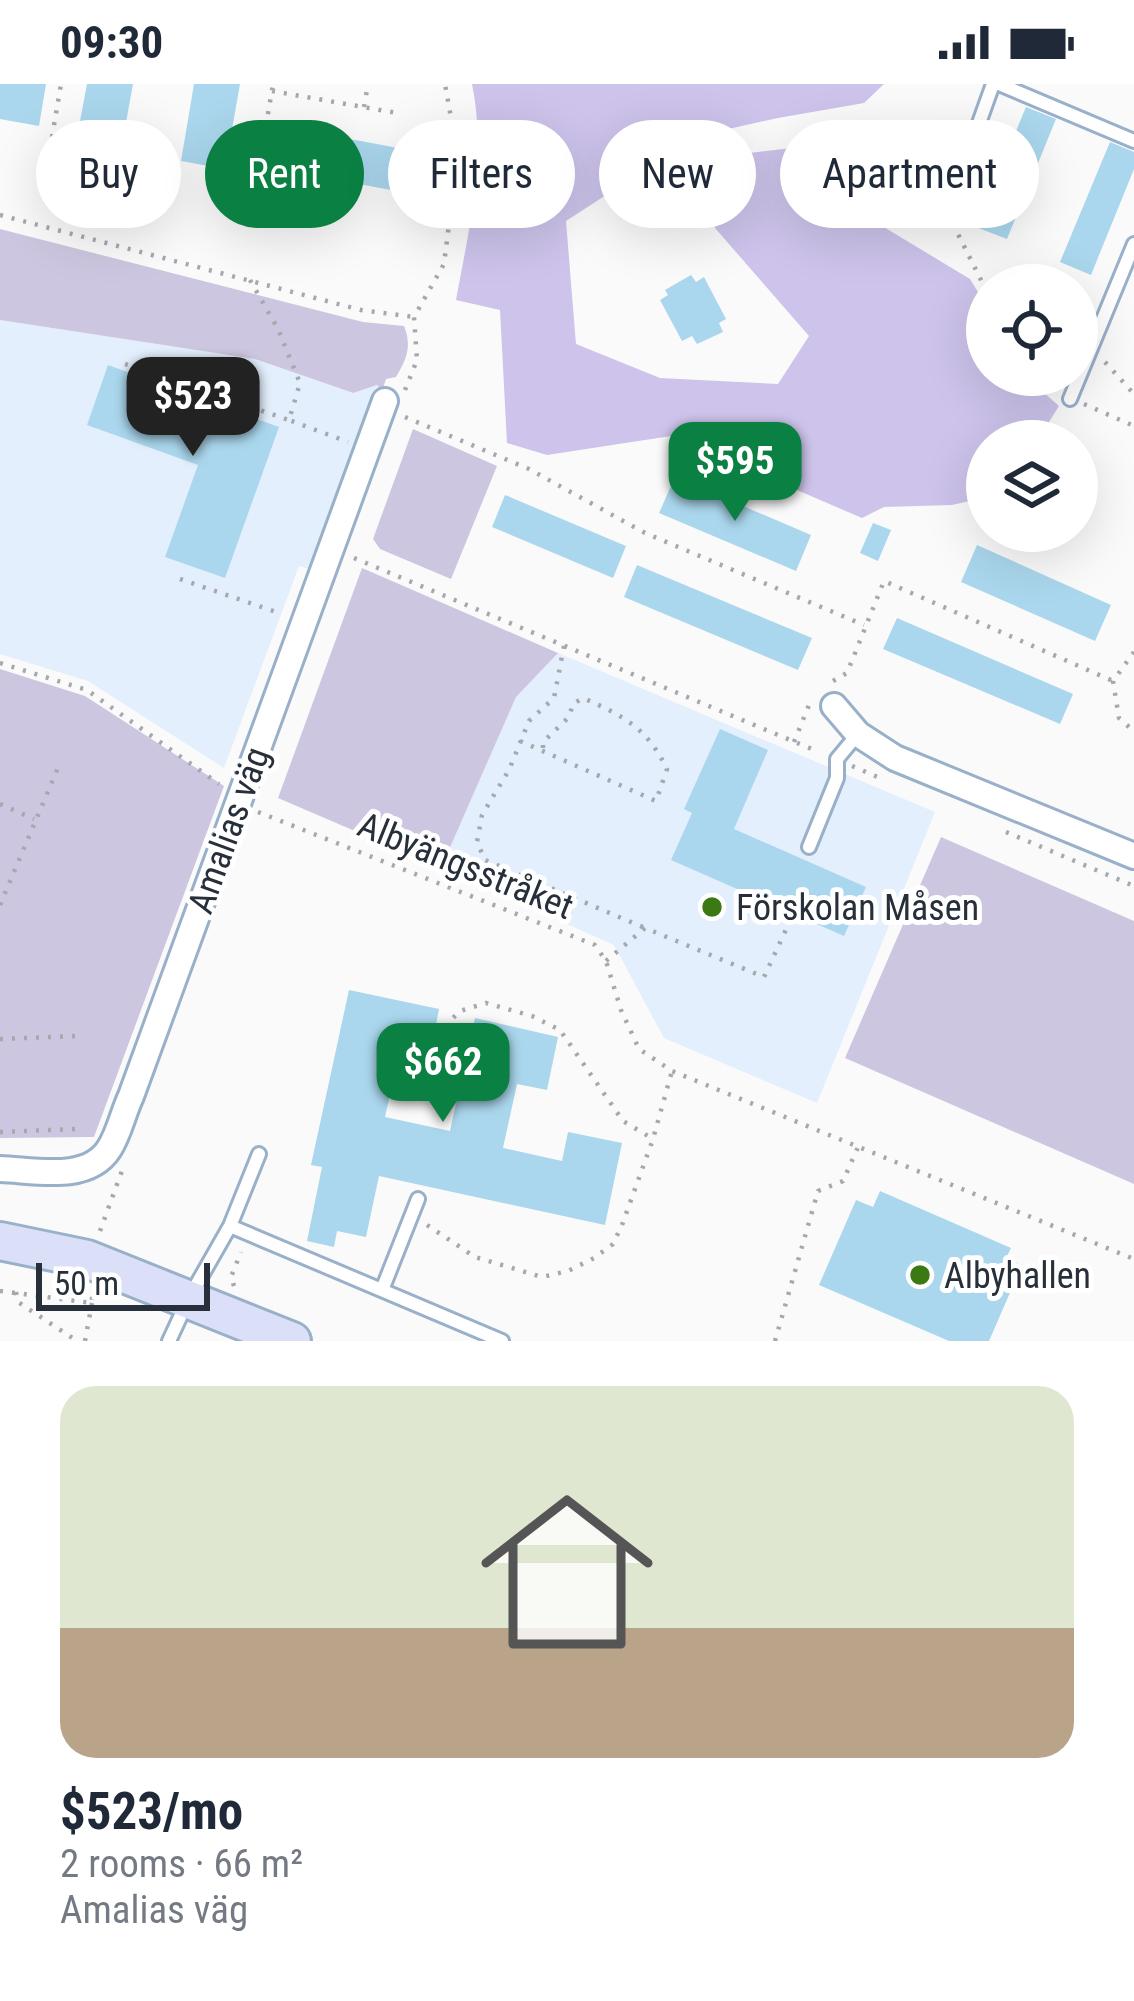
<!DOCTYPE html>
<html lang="en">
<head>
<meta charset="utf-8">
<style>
  body { margin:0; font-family:"Roboto Condensed",sans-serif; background:#f6f6f7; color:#1f2937; height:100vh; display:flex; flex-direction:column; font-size:45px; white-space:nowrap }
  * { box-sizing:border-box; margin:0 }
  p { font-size:39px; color:#747a83 }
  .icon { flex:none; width:66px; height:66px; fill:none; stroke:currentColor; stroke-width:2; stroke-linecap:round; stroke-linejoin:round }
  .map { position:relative; height:1257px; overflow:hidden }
  .drawer { display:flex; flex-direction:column; background:#fff; flex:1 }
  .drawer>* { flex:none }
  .hud { position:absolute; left:36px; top:36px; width:1062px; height:108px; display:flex; gap:24px }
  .controls { position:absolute; left:966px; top:180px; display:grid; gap:24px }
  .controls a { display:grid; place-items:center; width:132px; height:132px; border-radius:50%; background:#fff; box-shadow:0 12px 48px #0002; font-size:60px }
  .scale { position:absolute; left:36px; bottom:30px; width:174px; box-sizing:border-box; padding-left:12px; border:6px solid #262f3a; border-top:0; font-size:33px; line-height:42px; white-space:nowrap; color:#262f3a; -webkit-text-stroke:9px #fff; paint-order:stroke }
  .price { position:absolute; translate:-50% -102px; padding:0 27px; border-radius:24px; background:#0b8043; color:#fff; font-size:39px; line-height:78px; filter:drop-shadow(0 3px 6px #0008) }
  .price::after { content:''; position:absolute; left:50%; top:72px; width:36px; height:27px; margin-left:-18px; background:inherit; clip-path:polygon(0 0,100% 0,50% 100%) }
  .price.on { background:#222; color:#fff }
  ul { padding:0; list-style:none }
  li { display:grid; align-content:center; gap:24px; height:636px; padding:0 60px }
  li+li { border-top:3px solid #e0e1e3 }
  li span { display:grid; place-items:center; height:372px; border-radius:36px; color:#555 }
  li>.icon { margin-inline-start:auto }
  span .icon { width:216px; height:216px; fill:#fffc; stroke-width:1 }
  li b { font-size:51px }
  .pill { padding:0 42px; border-radius:54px; background:#fff; box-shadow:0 12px 48px #0002; font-size:42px; line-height:108px }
  .pill.on { background:#0b8043; color:#fff }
  .status { display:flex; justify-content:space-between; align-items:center; height:84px; padding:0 60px; background:#fff; direction:ltr }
  .status svg { height:33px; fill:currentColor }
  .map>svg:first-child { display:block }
  .built { fill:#e3effc }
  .green { fill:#cdc6e0 }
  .forest { fill:#cdc3eb }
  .building { fill:#aad7ed }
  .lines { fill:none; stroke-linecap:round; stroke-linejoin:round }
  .lane-casing { stroke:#99b0c9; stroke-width:18 }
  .street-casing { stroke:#99b0c9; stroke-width:30 }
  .secondary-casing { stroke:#99b0c9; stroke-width:42 }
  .path { stroke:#a5a8ad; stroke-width:4.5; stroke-dasharray:3 9; stroke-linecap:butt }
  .lane { stroke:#fff; stroke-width:12 }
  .street { stroke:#fff; stroke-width:24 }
  .secondary { stroke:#dbe0f8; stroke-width:36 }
  .poi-dot { fill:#3b7915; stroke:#fff; stroke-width:4.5 }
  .labels { text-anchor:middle; stroke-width:10; stroke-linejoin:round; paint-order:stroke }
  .street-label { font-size:36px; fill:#262f3a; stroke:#fff }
  .poi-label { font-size:36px; fill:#262f3a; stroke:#fff; text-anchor:start }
</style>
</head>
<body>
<div class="status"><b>09:30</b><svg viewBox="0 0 49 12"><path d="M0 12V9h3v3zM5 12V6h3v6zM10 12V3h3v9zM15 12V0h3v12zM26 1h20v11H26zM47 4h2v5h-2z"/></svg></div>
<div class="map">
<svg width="1134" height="1257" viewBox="0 0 1134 1257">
  <rect width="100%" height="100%" fill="#fafafa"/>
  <!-- built -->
  <path class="built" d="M 0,236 L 255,275 L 352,309 L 378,301 L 382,307 L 319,488 L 299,482 L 224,684 L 88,597 L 0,570 Z
    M 558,569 L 935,728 L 817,1019 L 664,954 L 614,861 L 441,784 L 516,613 Z"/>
  <!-- green -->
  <path class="green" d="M 0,145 L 363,238 L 404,242 C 412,262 407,275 396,293 L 386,295 L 382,307 L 377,301 L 353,309 L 255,275 L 0,236 Z
    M 413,345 L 497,382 L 451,495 L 380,465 L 373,455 Z
    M 362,484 L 558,569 L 516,613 L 441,784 L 278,714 Z
    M 0,585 L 85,612 L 224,702 L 94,1053 L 0,1054 Z
    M 941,753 L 1134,837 L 1134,1100 L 845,974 Z"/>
  <!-- forest -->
  <path class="forest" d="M 472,0 L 884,0 L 864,19 L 778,34 L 697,52 L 566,137 L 576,260 L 660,294 L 778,300 L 809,252 L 715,144 L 732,71 L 858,56 L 839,116 L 970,195 L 987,223 L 987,291 L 1039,291 L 1042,307 L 1059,322 L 1037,357 L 987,357 L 987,413 L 952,421 L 884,423 L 862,434 L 671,352 L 547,371 L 507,359 L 500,226 L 456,216 C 469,145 487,72 472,0 Z"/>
  <!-- building -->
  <path class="building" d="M 0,0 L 46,0 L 39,42 L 0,35 Z
    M 87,0 L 133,0 L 121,66 L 76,58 Z
    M 194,0 L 240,0 L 225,85 L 181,77 Z
    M 1026,23 L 1056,35 L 1007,155 L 976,143 Z
    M 280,42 L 398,64 L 391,106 L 273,84 Z
    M 1110,58 L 1134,68 L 1134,85 L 1091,191 L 1060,178 Z
    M 691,191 L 696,198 L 704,193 L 726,235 L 719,239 L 723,248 L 697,260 L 692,252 L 682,257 L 660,216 L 668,211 L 665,206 Z
    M 108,281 L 279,343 L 225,494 L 165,473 L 198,381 L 87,341 Z
    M 675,393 L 811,451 L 796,487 L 659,429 Z
    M 505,411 L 626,462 L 613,494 L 492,443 Z
    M 873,439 L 891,446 L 878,477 L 860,469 Z
    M 977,461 L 1111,521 L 1095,557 L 961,498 Z
    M 637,481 L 812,554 L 798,586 L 624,513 Z
    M 897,534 L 1073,610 L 1060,640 L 883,565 Z
    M 720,645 L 768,666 L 734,745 L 866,803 L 844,852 L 671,776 L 692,729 L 684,725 Z
    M 349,906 L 439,925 L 434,951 L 428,950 L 421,984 L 397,979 L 385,1033 L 450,1047 L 475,934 L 558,953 L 547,1006 L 517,1000 L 503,1064 L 562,1077 L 568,1048 L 622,1059 L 605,1141 L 379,1092 L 366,1153 L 337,1147 L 334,1163 L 307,1157 L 322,1083 L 311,1081 Z
    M 880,1107 L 1011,1164 L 1006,1174 L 1022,1181 L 989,1257 L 949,1257 L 819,1201 L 856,1116 L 873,1123 Z"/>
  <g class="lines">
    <!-- lane casing -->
    <g class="lane-casing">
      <path id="lane" d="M 999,0 L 1134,57
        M 949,123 L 993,0
        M 1070,315 L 1134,160
        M 809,763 L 837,694 L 837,675 L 857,651
        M 230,1142 L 502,1257
        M 382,1206 L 418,1115
        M 169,1257 L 189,1214 L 230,1142 L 259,1070"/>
    </g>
    <!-- street casing -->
    <g class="street-casing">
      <path id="street" d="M 834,622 L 858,650 L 895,674 L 1134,772
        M 0,1085 C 34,1086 87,1099 109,1065 C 119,1050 123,1029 131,1012 L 385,317"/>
    </g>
    <!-- secondary casing -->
    <g class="secondary-casing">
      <path id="secondary" d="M 0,1157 L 87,1175 L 292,1257"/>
    </g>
    <!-- path -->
    <path class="path" d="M 272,7 L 397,29
      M 364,23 L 368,0
      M 52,53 L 61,0
      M 254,113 L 273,0
      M 0,131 L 361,226 L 414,233
      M 953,140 L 987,208
      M 250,196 L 278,245 L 300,299 L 289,336 L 348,358
      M 1105,278 L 1134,310
      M 125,280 L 289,336
      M 405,306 L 417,276 L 414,233 L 444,180 L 456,85 L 454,51 L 445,0
      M 1084,320 L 1134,342
      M 405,333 L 529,385 L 645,449 L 864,541
      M 354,474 L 819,668
      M 180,495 L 282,530
      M 564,562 L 554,614 L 529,637 L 509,686 L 482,731 L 477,758 L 485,776 L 645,844
      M 0,579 L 87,606 L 219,700
      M 833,597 L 847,589 L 884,497 L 1113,597
      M 1129,643 L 1119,634 L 1113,597 L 1134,568
      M 520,657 L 656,717 L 667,685 C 647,644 624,632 583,614 L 573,620 L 569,633 L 543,658 L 543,667
      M 794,658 L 809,621
      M 852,682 L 880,694
      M 0,720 L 34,735
      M 258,728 L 595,861 L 606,877 L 621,926 L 639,965 L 672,987 L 1134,1175
      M 1006,748 L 1134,802
      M 0,821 L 60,679
      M 606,877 L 645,844 L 764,893 L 790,837
      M 0,955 L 76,952
      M 444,968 L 451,936 L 460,927 L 486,919 L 532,932 L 560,946 L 623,1037 L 653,1055
      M 0,1048 L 76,1045
      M 427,1141 L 475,1173 L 542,1193 L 568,1187 L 594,1174 L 613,1160 L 622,1141 L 653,1055 L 672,987
      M 100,1147 L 123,1084
      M 234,1202 L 231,1193 L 241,1168
      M 0,1207 L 92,1219 L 92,1210
      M 16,1208 L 18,1218 L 77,1257
      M 85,1257 L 92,1219
      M 775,1257 L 818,1107 L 843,1097 L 858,1063"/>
    <!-- lane -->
    <use href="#lane" class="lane"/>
    <!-- street -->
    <use href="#street" class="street"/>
    <!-- secondary -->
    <use href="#secondary" class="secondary"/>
  </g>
  <!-- markers -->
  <g class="poi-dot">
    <circle cx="712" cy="823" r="12"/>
    <circle cx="920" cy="1191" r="12"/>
  </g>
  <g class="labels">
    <!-- street labels -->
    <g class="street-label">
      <text transform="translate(228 746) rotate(-70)" y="13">Amalias väg</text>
      <text transform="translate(466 781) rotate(22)" y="13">Albyängsstråket</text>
    </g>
    <!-- poi labels -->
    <g class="poi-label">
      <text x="736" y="836">Förskolan Måsen</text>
      <text x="944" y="1204">Albyhallen</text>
    </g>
  </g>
</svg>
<div class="controls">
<a><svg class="icon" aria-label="locate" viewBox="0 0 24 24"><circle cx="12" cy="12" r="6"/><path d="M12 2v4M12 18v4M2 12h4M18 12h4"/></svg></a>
<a><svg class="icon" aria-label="layers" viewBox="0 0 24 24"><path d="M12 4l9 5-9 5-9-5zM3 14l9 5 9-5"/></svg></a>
</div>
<div class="scale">50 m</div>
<b class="price on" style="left:193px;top:375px">$523</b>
<b class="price" style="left:735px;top:440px">$595</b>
<b class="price" style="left:443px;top:1041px">$662</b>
<div class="hud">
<a class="pill">Buy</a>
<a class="pill on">Rent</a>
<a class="pill">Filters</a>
<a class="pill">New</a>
<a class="pill">Apartment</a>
</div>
</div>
<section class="drawer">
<ul>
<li><span style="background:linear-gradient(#dfe7d0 65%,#b9a48a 0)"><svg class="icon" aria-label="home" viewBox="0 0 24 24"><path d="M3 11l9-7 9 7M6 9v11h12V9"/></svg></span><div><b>$523/mo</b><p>2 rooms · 66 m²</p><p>Amalias väg</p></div></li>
</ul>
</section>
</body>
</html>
